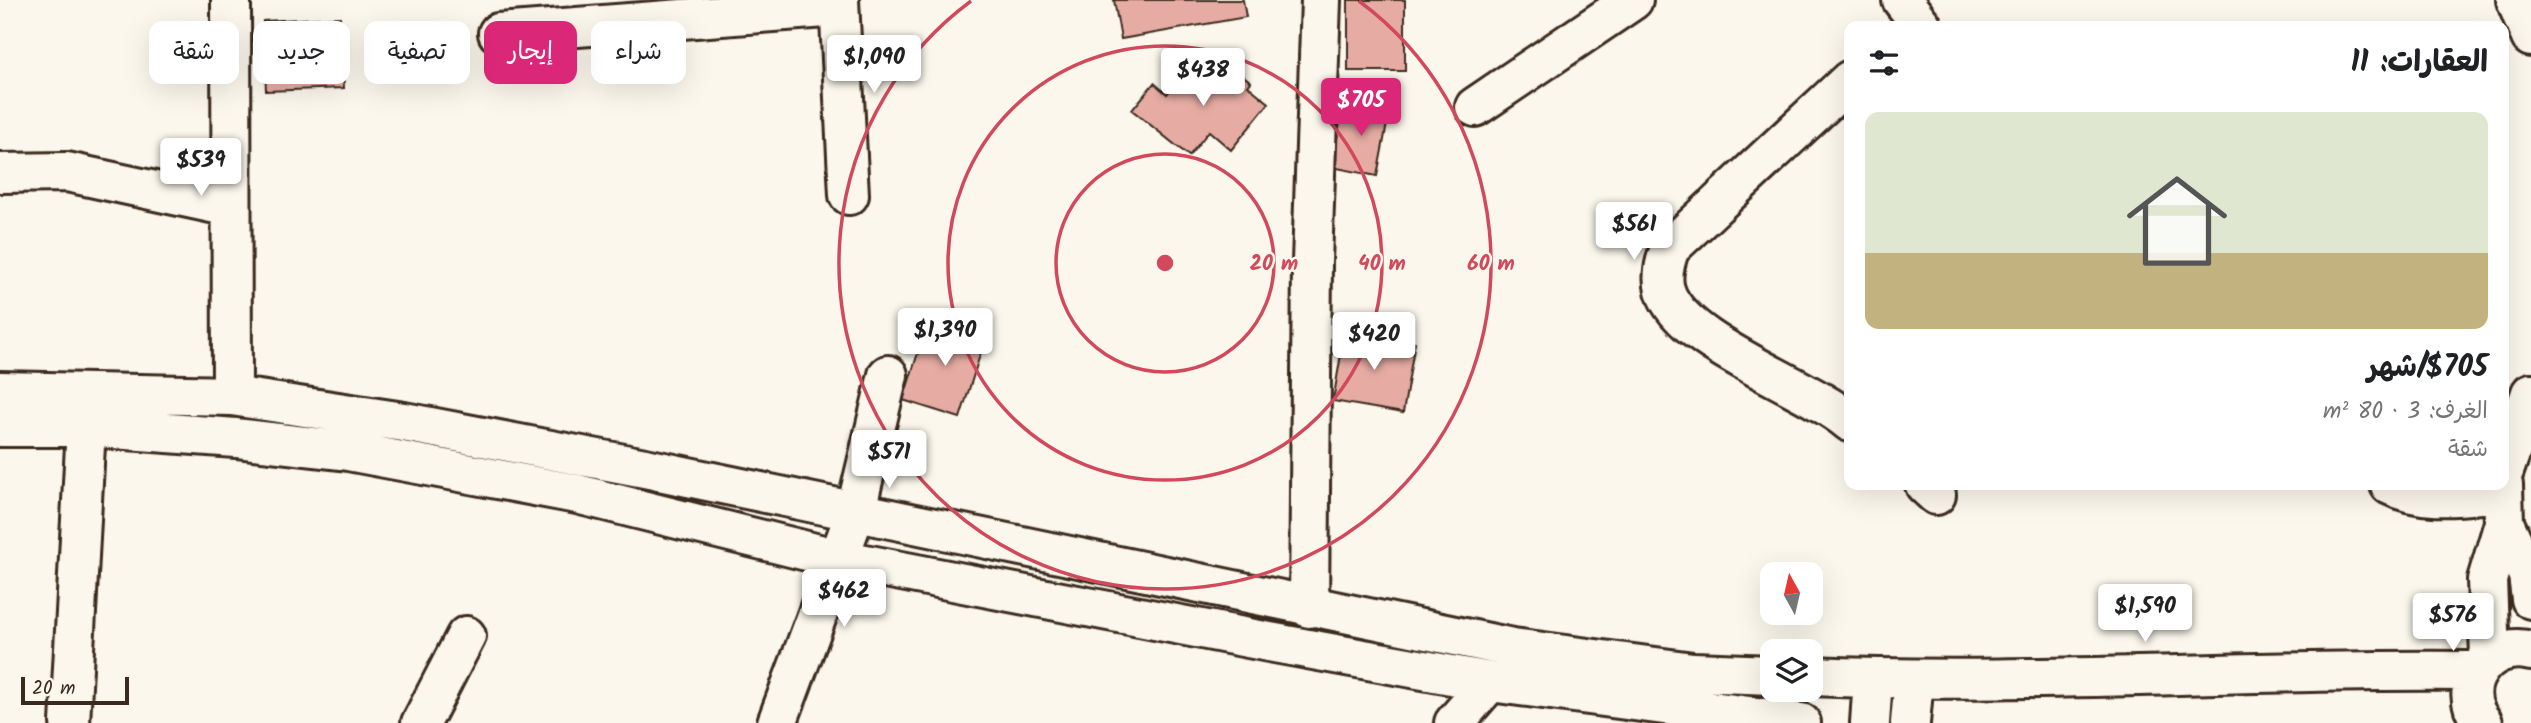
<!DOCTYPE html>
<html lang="ar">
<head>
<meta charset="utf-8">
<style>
  body { margin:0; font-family:Kalam,"Playpen Sans Arabic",sans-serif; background:#f6f6f6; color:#202124; direction:rtl; height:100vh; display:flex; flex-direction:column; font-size:26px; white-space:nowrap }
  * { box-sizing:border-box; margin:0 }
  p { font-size:23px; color:#757577 }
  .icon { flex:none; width:38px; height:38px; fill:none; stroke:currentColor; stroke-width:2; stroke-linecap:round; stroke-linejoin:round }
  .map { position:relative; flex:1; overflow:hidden; direction:ltr }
  .details { position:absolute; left:1844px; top:21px; width:665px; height:469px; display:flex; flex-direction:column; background:#fff; border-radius:14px; box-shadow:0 7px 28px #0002; direction:rtl }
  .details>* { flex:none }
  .hud { position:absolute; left:21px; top:21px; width:665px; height:63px; direction:rtl; display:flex; gap:14px }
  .needle { width:46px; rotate:352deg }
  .buttons { position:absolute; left:1760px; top:562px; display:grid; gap:14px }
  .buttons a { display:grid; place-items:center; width:63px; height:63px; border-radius:14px; background:#fff; box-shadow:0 7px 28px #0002; font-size:35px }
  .scale { position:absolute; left:21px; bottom:18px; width:108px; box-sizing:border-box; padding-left:7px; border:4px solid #3b2a1e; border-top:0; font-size:19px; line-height:24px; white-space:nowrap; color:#3b2a1e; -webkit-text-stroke:5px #fbf7ec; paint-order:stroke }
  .price { position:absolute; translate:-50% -60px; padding:0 16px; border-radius:7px; background:#fff; color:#222; font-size:23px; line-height:46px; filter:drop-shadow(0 2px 4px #0008) }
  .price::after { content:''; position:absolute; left:50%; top:42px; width:21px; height:16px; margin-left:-10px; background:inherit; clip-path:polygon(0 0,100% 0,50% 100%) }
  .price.selected { background:#db2777; color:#fff }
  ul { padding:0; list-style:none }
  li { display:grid; align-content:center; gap:14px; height:371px; padding:0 21px }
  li+li { border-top:2px solid #e0e0e0 }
  li span { display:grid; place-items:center; height:217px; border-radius:14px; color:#555 }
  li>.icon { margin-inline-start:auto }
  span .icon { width:126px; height:126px; fill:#fffc; stroke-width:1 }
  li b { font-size:30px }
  h2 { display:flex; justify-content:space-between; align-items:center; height:84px; padding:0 21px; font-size:30px }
  .tag { padding:0 24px; border-radius:14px; background:#fff; box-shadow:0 7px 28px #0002; font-size:24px; line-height:63px }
  .tag.selected { background:#db2777; color:#fff }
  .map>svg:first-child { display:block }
  .building { fill:#e6aca3; stroke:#3b2a1e; stroke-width:2 }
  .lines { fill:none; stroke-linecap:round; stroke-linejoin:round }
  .minor-casing { stroke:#3b2a1e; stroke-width:44 }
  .minor { stroke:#fbf7ec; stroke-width:38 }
  .ring { fill:none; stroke:#d1495b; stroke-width:3.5 }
  .centre { fill:#d1495b; stroke:#fbf7ec; stroke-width:3.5 }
  .ring-label { font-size:21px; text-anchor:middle; font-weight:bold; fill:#d1495b; stroke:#fbf7ec; stroke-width:5; stroke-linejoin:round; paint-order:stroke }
</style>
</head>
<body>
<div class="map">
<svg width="2531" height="723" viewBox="0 0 2531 723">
  <rect width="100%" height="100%" fill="#fbf7ec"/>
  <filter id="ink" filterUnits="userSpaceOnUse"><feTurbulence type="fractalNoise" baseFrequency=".0143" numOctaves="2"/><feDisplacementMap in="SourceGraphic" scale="14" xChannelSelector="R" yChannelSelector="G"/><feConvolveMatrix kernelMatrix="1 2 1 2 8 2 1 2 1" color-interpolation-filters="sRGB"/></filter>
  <g filter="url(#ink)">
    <!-- building -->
    <path class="building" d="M 1114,0 L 1243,0 L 1246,17 L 1121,39 Z
      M 1348,0 L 1405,0 L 1405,71 L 1348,71 Z
      M 340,17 L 344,88 L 266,91 L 263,21 Z
      M 1225,61 L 1251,82 L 1248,86 L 1269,103 L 1231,150 L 1209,131 L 1189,156 L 1132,110 L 1154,83 L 1167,94 L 1188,68 L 1199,77 L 1206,68 L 1214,74 Z
      M 1344,100 L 1390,108 L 1377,176 L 1332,167 Z
      M 929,318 L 986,336 L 960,418 L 903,400 Z
      M 1345,331 L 1415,342 L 1403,413 L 1333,401 Z"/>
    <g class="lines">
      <!-- minor casing -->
      <g class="minor-casing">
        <path id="minor" d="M 231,0 L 232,396
          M 839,0 L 849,195
          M 1902,0 L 1922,26
          M 2516,0 L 2531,37
          M 498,33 L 839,7
          M 1850,80 L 1670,248 C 1665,261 1661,276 1665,290 C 1680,343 1807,385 1850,422
          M 1475,107 L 1633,0
          M 0,173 L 67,172 L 230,207
          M 0,391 L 232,396 L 404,422 L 645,468 L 1513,648 L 1693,672 L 1773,675
          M 0,427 L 86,427 L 236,438 L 348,451 L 577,494 L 839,559 L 1269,642 L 1490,682 L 1801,723
          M 2504,471 L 2531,393
          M 1925,485 L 1936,495
          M 2390,485 C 2424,503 2466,495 2503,492
          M 2504,523 L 2528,575 L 2531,599
          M 1309,608 L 1312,262 L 1321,0
          M 2490,657 L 2487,580 L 2504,523 L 2503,485
          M 1811,676 C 2033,685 2255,668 2477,671
          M 70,723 L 86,427
          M 421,723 L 466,636
          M 777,723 L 855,514 L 888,375
          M 1454,723 L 1490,682
          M 1870,723 L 1873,678
          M 1910,723 L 1914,679
          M 2483,723 C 2452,688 2488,639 2531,651"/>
      </g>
      <!-- minor -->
      <use href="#minor" class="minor"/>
    </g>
  </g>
  <!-- distance rings -->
  <g class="ring">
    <circle cx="1165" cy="263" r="109"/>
    <circle cx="1165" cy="263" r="217"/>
    <path d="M1359 1A326 326 0 1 1 971 1"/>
  </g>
  <circle cx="1165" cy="263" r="10" class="centre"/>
  <g class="ring-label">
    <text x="1274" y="270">20 m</text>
    <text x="1382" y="270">40 m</text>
    <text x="1491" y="270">60 m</text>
  </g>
</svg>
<div class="buttons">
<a><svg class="needle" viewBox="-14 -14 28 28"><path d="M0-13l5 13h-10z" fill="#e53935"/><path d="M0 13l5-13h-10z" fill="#757577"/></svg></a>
<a><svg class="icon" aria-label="layers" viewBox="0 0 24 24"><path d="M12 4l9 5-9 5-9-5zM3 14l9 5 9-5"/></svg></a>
</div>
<div class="scale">20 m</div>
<b class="price" style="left:874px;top:95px">$1,090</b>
<b class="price" style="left:1203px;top:108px">$438</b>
<b class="price selected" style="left:1361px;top:138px">$705</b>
<b class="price" style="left:201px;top:198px">$539</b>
<b class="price" style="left:1634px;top:262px">$561</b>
<b class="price" style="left:945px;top:368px">$1,390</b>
<b class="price" style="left:1374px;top:372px">$420</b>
<b class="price" style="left:889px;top:490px">$571</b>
<b class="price" style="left:844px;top:629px">$462</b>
<b class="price" style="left:2145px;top:644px">$1,590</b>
<b class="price" style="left:2453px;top:653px">$576</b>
<div class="hud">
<a class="tag">شراء</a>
<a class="tag selected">إيجار</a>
<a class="tag">تصفية</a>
<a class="tag">جديد</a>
<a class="tag">شقة</a>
</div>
<section class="details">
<h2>العقارات: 11<svg class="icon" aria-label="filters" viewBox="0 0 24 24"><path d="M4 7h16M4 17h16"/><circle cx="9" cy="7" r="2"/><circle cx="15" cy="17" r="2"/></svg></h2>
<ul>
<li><span style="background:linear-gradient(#dfe7d0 65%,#c2b280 0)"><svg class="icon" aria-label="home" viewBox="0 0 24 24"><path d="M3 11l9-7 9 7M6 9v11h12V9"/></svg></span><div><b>$705/شهر</b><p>الغرف: 3 · 80 m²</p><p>شقة</p></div></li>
</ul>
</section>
</div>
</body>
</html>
